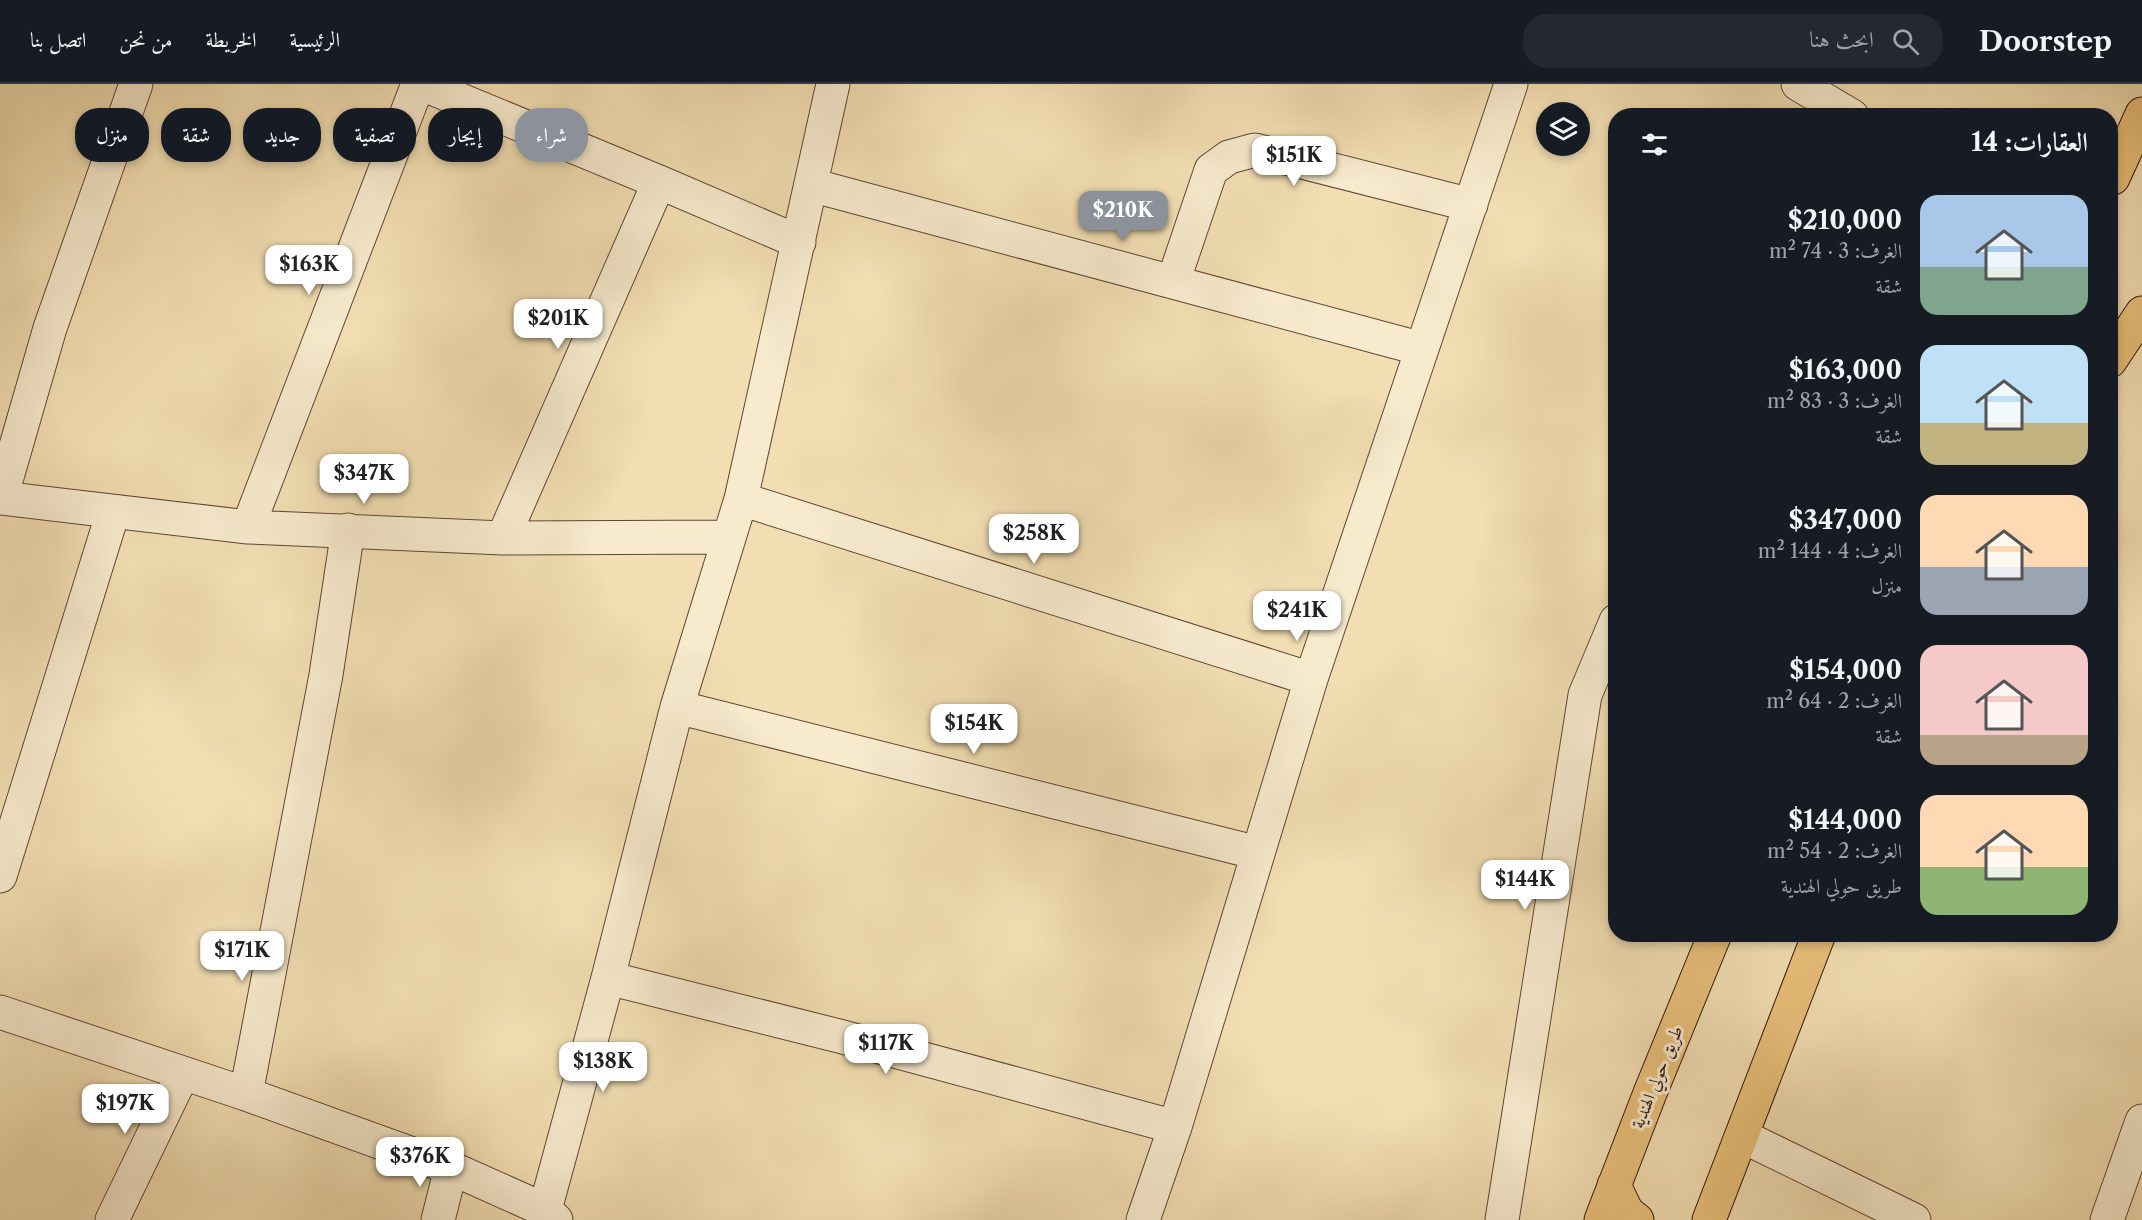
<!DOCTYPE html>
<html lang="ar">
<head>
<meta charset="utf-8">
<style>
  body { margin:0; font-family:"Libre Caslon Text",Amiri,serif; background:#242831; color:#f1f3f6; direction:rtl; height:100vh; display:flex; flex-direction:column; font-size:22px; white-space:nowrap }
  * { box-sizing:border-box; margin:0 }
  p { font-size:20px; color:#9ea1a6 }
  .icon { flex:none; width:33px; height:33px; fill:none; stroke:currentColor; stroke-width:2; stroke-linecap:round; stroke-linejoin:round }
  .map { position:relative; flex:1; overflow:hidden; direction:ltr }
  .panel { position:absolute; left:1608px; top:24px; width:510px; height:834px; display:flex; flex-direction:column; background:#171b24; border-radius:24px; box-shadow:0 3px 9px #0003; direction:rtl }
  .panel>* { flex:none }
  .banner { position:absolute; left:18px; top:24px; width:570px; height:54px; direction:rtl; display:flex; gap:12px }
  .controls { position:absolute; left:1536px; top:18px; display:grid; gap:12px }
  .controls a { display:grid; place-items:center; width:54px; height:54px; border-radius:50%; background:#171b24; box-shadow:0 3px 9px #0003; font-size:30px }
  .price { position:absolute; translate:-50% -51px; padding:0 14px; border-radius:12px; background:#fff; color:#222; font-size:20px; line-height:39px; filter:drop-shadow(0 2px 3px #0008) }
  .price::after { content:''; position:absolute; left:50%; top:36px; width:18px; height:14px; margin-left:-9px; background:inherit; clip-path:polygon(0 0,100% 0,50% 100%) }
  .price.selected { background:#8c9099; color:#fff }
  ul { padding:0; list-style:none }
  li { display:flex; align-items:center; gap:18px; height:150px; padding:0 30px }
  li span { display:grid; place-items:center; flex:none; width:168px; height:120px; border-radius:18px; color:#555 }
  li>.icon { margin-inline-start:auto }
  span .icon { width:72px; height:72px; fill:#fffc; stroke-width:1 }
  li b { font-size:26px }
  h2 { display:flex; justify-content:space-between; align-items:center; height:72px; padding:0 30px; font-size:26px }
  .tag { padding:0 21px; border-radius:24px; background:#171b24; box-shadow:0 3px 9px #0003; font-size:21px; line-height:54px }
  .tag.selected { background:#8c9099; color:#fff }
  header { display:flex; align-items:center; gap:36px; box-sizing:border-box; height:84px; padding:0 30px; background:#171b24; border-bottom:2px solid #363941 }
  header strong { font-size:28px }
  nav { display:flex; gap:33px; margin-inline-start:auto; font-size:21px }
  .search { width:420px; height:54px; background:#242831; display:flex; align-items:center; gap:15px; box-sizing:border-box; padding:0 21px; border-radius:24px; color:#9ea1a6; font-size:22px }
  .map>svg:first-child { display:block }
  .lines { fill:none; stroke-linecap:round; stroke-linejoin:round }
  .street-casing { stroke:#5f4634; stroke-width:35 }
  .highway-casing { stroke:#2e140a; stroke-width:35 }
  .street { stroke:#f7eacd; stroke-width:33 }
  .highway { stroke:#e9bf79; stroke-width:33 }
  .labels { text-anchor:middle; stroke-width:6; stroke-linejoin:round; paint-order:stroke }
  .street-label { font-size:18px; fill:#2e140a; stroke:#f7eacd }
</style>
</head>
<body>
<header>
<strong>Doorstep</strong>
<div class="search"><svg class="icon" aria-label="search" viewBox="0 0 24 24"><circle cx="10" cy="10" r="6"/><path d="M15 15l6 6"/></svg>ابحث هنا</div>
<nav><a>الرئيسية</a><a>الخريطة</a><a>من نحن</a><a>اتصل بنا</a></nav>
</header>
<div class="map">
<svg width="2142" height="1136" viewBox="0 0 2142 1136">
  <rect width="100%" height="100%" fill="#f2deb2"/>
  <filter id="stains"><feTurbulence type="fractalNoise" baseFrequency=".00333" numOctaves="4"/><feColorMatrix values="0 0 0 0 .2 0 0 0 0 .09 0 0 0 0 .02 0 0 0 .5 -.17"/></filter>
  <radialGradient id="worn" r=".72"><stop offset=".6" stop-color="#630" stop-opacity="0"/><stop offset="1" stop-color="#630" stop-opacity=".3"/></radialGradient>
  <g class="lines">
    <!-- street casing -->
    <g class="street-casing">
      <path id="street" d="M 422,0 L 659,98 L 799,158
        M 1798,0 L 1852,32
        M 811,101 L 1422,265
        M 1173,198 L 1211,86 L 1229,73 L 1255,66 L 1471,121
        M 0,414 L 248,443 L 503,454 L 729,453
        M 1,414 L 50,244 L 136,0
        M 741,415 L 1311,595
        M 248,443 L 418,0
        M 348,446 L 326,591 L 246,1010 L 451,1084 L 545,1126
        M 503,454 L 659,98
        M 677,623 L 1258,769
        M 0,792 L 113,428
        M 608,894 L 839,952 L 1175,1043
        M 0,928 L 246,1010
        M 1742,1052 L 1914,1136
        M 112,1136 L 183,989
        M 438,1136 L 451,1084
        M 556,1136 L 545,1126 L 608,894 L 677,623 L 741,415 L 833,0
        M 1143,1136 L 1175,1043 L 1311,595 L 1511,0
        M 1502,1136 L 1585,611 L 1616,537
        M 2107,1136 L 2142,1037"/>
    </g>
    <!-- highway casing -->
    <g class="highway-casing">
      <path id="highway" d="M 2113,94 L 2142,30
        M 2110,277 L 2142,229
        M 1614,1101 L 1627,1128 L 1637,1136
        M 1601,1136 L 1650,1009 L 1715,850
        M 1709,1136 L 1819,850"/>
    </g>
    <!-- street -->
    <use href="#street" class="street"/>
    <!-- highway -->
    <use href="#highway" class="highway"/>
  </g>
  <g class="labels">
    <!-- street labels -->
    <g class="street-label">
      <text transform="translate(1657 993) rotate(-68)" y="6">طريق حولي الهندية</text>
    </g>
  </g>
  <rect width="100%" height="100%" filter="url(#stains)"/>
  <rect width="100%" height="100%" fill="url(#worn)"/>
</svg>
<div class="controls">
<a><svg class="icon" aria-label="layers" viewBox="0 0 24 24"><path d="M12 4l9 5-9 5-9-5zM3 14l9 5 9-5"/></svg></a>
</div>
<b class="price" style="left:1294px;top:103px">$151K</b>
<b class="price selected" style="left:1123px;top:158px">$210K</b>
<b class="price" style="left:309px;top:212px">$163K</b>
<b class="price" style="left:558px;top:266px">$201K</b>
<b class="price" style="left:364px;top:421px">$347K</b>
<b class="price" style="left:1034px;top:481px">$258K</b>
<b class="price" style="left:1297px;top:558px">$241K</b>
<b class="price" style="left:974px;top:671px">$154K</b>
<b class="price" style="left:1525px;top:827px">$144K</b>
<b class="price" style="left:242px;top:898px">$171K</b>
<b class="price" style="left:886px;top:991px">$117K</b>
<b class="price" style="left:603px;top:1009px">$138K</b>
<b class="price" style="left:125px;top:1051px">$197K</b>
<b class="price" style="left:420px;top:1104px">$376K</b>
<div class="banner">
<a class="tag selected">شراء</a>
<a class="tag">إيجار</a>
<a class="tag">تصفية</a>
<a class="tag">جديد</a>
<a class="tag">شقة</a>
<a class="tag">منزل</a>
</div>
<section class="panel">
<h2>العقارات: 14<svg class="icon" aria-label="filters" viewBox="0 0 24 24"><path d="M4 7h16M4 17h16"/><circle cx="9" cy="7" r="2"/><circle cx="15" cy="17" r="2"/></svg></h2>
<ul>
<li><span style="background:linear-gradient(#a9c7e8 60%,#7fa58c 0)"><svg class="icon" aria-label="home" viewBox="0 0 24 24"><path d="M3 11l9-7 9 7M6 9v11h12V9"/></svg></span><div><b>$210,000</b><p>الغرف: 3 · 74 m²</p><p>شقة</p></div></li>
<li><span style="background:linear-gradient(#bfe0f5 65%,#c2b280 0)"><svg class="icon" aria-label="home" viewBox="0 0 24 24"><path d="M3 11l9-7 9 7M6 9v11h12V9"/></svg></span><div><b>$163,000</b><p>الغرف: 3 · 83 m²</p><p>شقة</p></div></li>
<li><span style="background:linear-gradient(#ffd9b3 60%,#9aa5b1 0)"><svg class="icon" aria-label="home" viewBox="0 0 24 24"><path d="M3 11l9-7 9 7M6 9v11h12V9"/></svg></span><div><b>$347,000</b><p>الغرف: 4 · 144 m²</p><p>منزل</p></div></li>
<li><span style="background:linear-gradient(#f6c9c9 75%,#b9a48a 0)"><svg class="icon" aria-label="home" viewBox="0 0 24 24"><path d="M3 11l9-7 9 7M6 9v11h12V9"/></svg></span><div><b>$154,000</b><p>الغرف: 2 · 64 m²</p><p>شقة</p></div></li>
<li><span style="background:linear-gradient(#ffd9b3 60%,#8fb573 0)"><svg class="icon" aria-label="home" viewBox="0 0 24 24"><path d="M3 11l9-7 9 7M6 9v11h12V9"/></svg></span><div><b>$144,000</b><p>الغرف: 2 · 54 m²</p><p>طريق حولي الهندية</p></div></li>
</ul>
</section>
</div>
</body>
</html>
